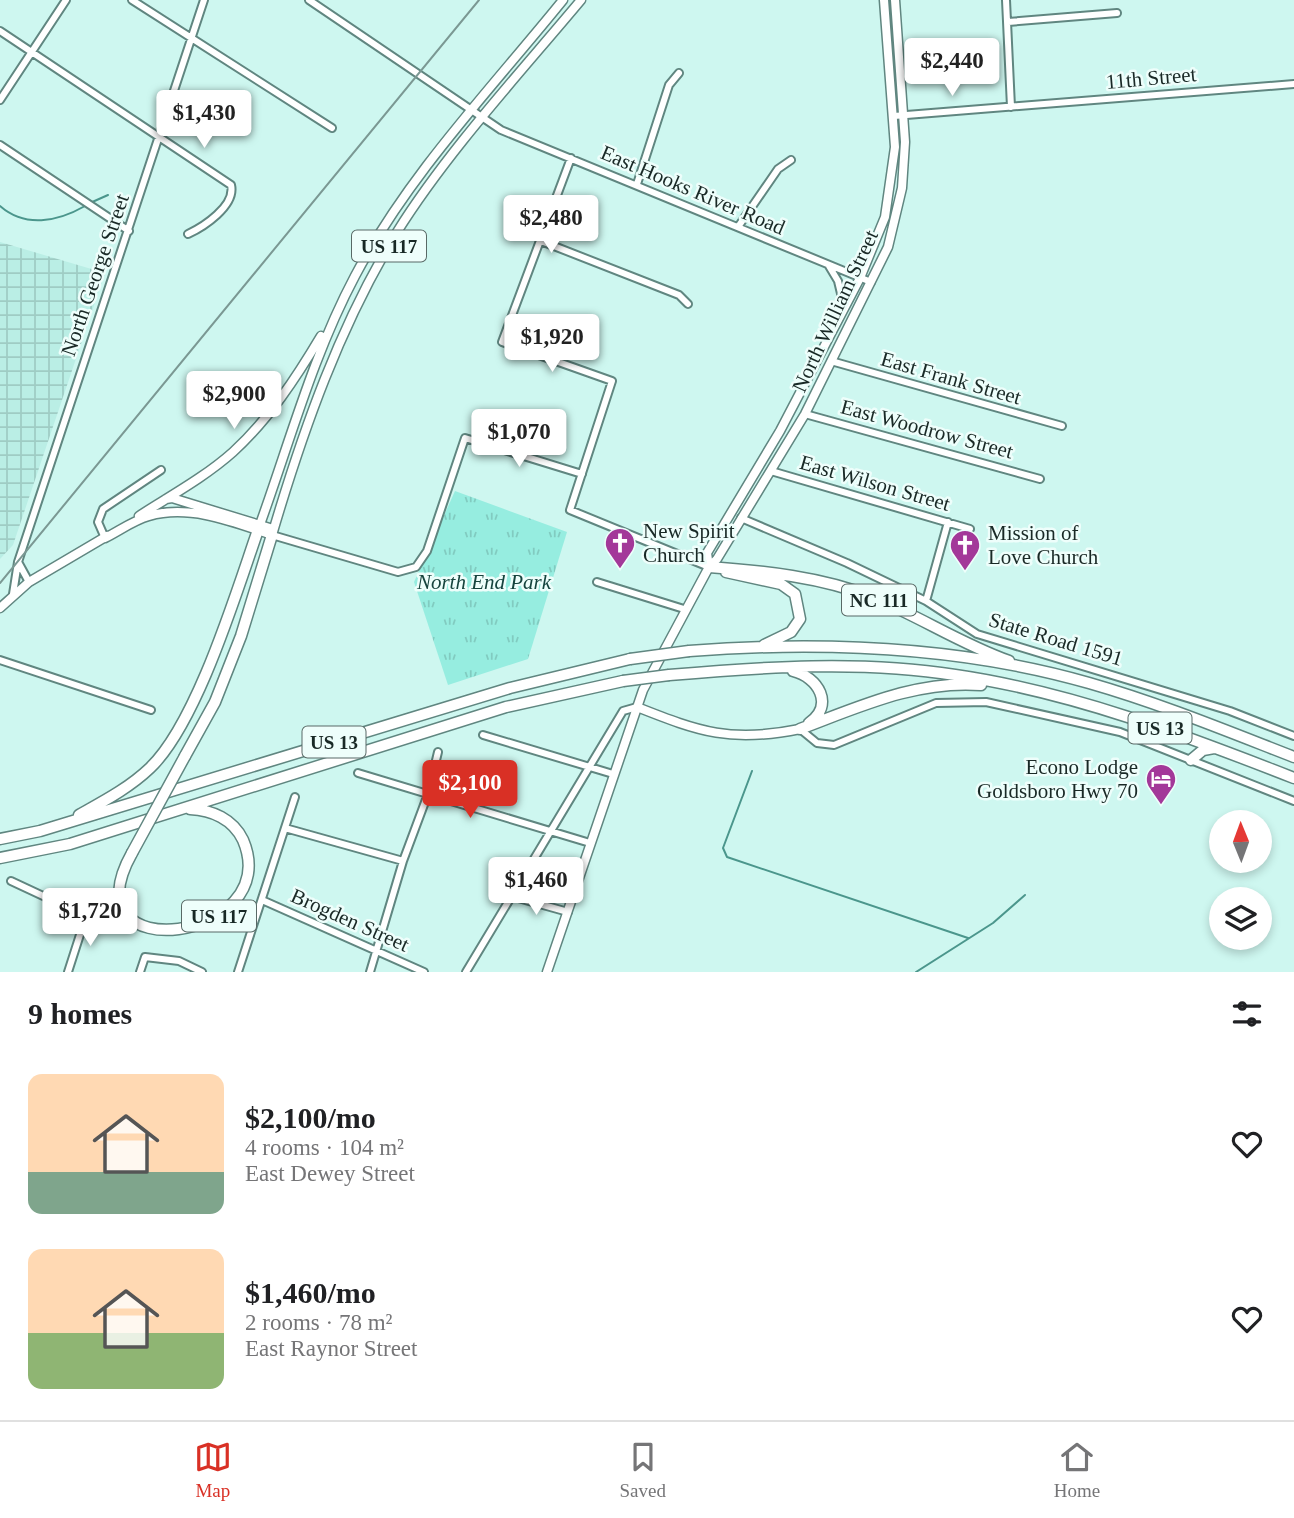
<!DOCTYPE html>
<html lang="en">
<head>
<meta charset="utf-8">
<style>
  body { margin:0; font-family:Georgia,serif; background:#f6f6f6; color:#202124; height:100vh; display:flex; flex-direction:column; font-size:26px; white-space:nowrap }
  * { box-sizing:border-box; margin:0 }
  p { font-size:23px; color:#757577 }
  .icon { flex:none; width:38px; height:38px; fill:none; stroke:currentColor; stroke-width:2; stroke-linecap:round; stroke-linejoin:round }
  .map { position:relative; height:972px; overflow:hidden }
  .drawer { display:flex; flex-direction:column; background:#fff; flex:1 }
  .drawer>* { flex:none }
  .needle { width:46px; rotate:359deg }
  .controls { position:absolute; left:1209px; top:810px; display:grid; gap:14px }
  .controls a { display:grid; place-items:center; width:63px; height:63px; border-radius:50%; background:#fff; box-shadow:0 4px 10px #0003; font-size:35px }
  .price { position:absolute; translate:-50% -60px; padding:0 16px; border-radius:7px; background:#fff; color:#222; font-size:23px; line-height:46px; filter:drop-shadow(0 2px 4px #0008) }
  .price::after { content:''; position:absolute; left:50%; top:42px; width:21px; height:16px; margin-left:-10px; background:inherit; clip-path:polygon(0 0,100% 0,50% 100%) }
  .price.current { background:#d93025; color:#fff }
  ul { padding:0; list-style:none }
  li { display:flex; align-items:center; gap:21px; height:175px; padding:0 28px }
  li span { display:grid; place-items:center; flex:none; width:196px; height:140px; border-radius:14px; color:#555 }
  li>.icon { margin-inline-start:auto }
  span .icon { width:84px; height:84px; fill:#fffc; stroke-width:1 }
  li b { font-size:30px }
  h2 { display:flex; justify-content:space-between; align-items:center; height:84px; padding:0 28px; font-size:30px }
  .tab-bar { display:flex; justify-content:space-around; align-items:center; height:98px; border-top:2px solid #e0e0e0; background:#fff; font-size:19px; color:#757577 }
  .tab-bar a { display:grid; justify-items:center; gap:4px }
  .tab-bar .current { color:#d93025 }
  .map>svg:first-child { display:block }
  .industrial { fill:url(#industrial-grid) }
  .park { fill:url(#park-tufts) }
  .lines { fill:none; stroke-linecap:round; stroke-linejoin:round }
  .stream { stroke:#4b968c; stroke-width:2 }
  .minor-casing { stroke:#608680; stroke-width:10 }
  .major-casing { stroke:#608680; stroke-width:11 }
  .highway-casing { stroke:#608680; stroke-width:13 }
  .minor { stroke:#fff; stroke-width:6 }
  .major { stroke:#fff; stroke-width:8 }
  .highway { stroke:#fff; stroke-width:10 }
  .rail { stroke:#7b9893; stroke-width:2 }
  .highway-bridge-casing { stroke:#608680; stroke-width:13; stroke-linecap:butt }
  .highway-bridge { stroke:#fff; stroke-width:10 }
  .labels { text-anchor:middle; stroke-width:5; stroke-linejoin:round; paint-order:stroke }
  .shield { fill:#eefefb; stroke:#596966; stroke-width:2 }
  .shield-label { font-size:19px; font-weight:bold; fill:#192926 }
  .street-label { font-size:21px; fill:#192926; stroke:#eefefb }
  .poi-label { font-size:21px; fill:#192926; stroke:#eefefb; text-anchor:start }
  .park-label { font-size:21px; font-style:italic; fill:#16443e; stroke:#eefefb }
</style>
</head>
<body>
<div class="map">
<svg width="1294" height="972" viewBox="0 0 1294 972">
  <defs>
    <pattern id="industrial-grid" width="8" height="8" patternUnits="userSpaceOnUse" patternTransform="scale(1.75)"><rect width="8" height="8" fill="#baeee5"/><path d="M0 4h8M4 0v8" fill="none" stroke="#9fccc4"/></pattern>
    <pattern id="park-tufts" width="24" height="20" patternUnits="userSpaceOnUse" patternTransform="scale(1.75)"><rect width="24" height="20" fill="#96ede0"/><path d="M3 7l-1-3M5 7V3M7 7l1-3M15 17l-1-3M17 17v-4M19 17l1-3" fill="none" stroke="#81cbc0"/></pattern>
  </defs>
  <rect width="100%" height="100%" fill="#cef7f0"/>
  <!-- industrial -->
  <path class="industrial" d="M 0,242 L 105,273 L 13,545 L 0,559 Z"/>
  <!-- park -->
  <path class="park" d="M 455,491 L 567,532 L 528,659 L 448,685 L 414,582 Z"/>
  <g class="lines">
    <!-- stream -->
    <path class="stream" d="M 90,203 L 108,195
      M 0,206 C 25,228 57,222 85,206
      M 752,771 L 723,848 L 727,857 L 968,938
      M 916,972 L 993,923 L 1025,895"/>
    <!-- minor casing -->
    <g class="minor-casing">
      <path id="minor" d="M 132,0 L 332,128
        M 309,0 L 501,130 L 871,282
        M 1006,0 L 1011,107
        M 1008,22 L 1117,13
        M 0,31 L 231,185 C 236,206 203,227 188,234
        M 0,100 L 66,0
        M 894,116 L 1294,84
        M 0,145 L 129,231
        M 571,158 L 502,342 L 612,381 L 570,510 L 709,567
        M 637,184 L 669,85 L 679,73
        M 738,227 L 778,169 L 791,160
        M 541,241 L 679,295 L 688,304
        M 829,266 L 838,281 L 844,306
        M 831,361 L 1062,426
        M 805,414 L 1040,479
        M 771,471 L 970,529
        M 741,518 L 847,563 L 926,601 L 977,634 L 1230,711 L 1294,736
        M 272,535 L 398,572 L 416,567 L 427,551 L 465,438 L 582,474
        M 105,538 L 98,522 L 103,509 L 161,470
        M 18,562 L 29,582
        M 597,582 L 684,609
        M 13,594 L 18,562 L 204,0
        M 926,601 L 948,522
        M 0,660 L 151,710
        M 800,729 L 817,743 L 834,745 L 936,703 L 986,702 L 1120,732 L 1294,801
        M 483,735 L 613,774
        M 358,773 L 590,843
        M 285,828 L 403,861
        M 11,881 L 86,916 L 68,972
        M 511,896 L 568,912
        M 262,900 L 424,972
        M 140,972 L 145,957 L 179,961 L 202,972
        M 238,972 L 295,797
        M 370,972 L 403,861 L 428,794 L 438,752
        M 466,972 L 623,711 L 637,707"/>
    </g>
    <!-- major casing -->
    <g class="major-casing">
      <path id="major" d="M 166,499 L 172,498 L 273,529
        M 139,516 C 170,496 205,477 233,452 C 269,419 296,378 321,336
        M 258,530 C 289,445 312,357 355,276 C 409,174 491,89 563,0
        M 105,538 C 119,531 134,520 149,516 C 189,504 234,522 272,535 C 303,430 340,325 397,232 C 447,152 520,73 581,0
        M 709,567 L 707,553 L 780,431 L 860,278 L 885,217 L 895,147 L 884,0
        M 0,608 L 29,582 L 107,536
        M 637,707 C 700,732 731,743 800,729
        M 547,972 L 643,690 L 709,567 L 717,559 L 805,414 L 888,247 L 902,188 L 905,142 L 895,0"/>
    </g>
    <!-- highway casing -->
    <g class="highway-casing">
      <path id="highway" d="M 709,567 C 763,571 822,577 872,597 C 919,616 961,644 1009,661
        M 726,572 L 781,584 L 795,594 L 800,619 L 791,632 L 764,645
        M 689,651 C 822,641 960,646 1089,683 C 1159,703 1227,731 1294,757
        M 793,671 C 818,677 835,705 809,723
        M 669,675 C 763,667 861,660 955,675 C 1072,692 1184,735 1294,778
        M 800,729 C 859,707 916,680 981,685
        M 185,756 L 215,702 L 241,636 L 272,535
        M 1191,760 L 1203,750 L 1214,748
        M 79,815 C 104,801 129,788 150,768 C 197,723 236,593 258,530
        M 0,839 L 40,831 L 510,688 L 630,659
        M 132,853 C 65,972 286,941 243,840 C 233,819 212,810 190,809
        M 0,858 L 70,844 L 506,707 L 623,681"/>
    </g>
    <!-- minor -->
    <use href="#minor" class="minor"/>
    <!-- major -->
    <use href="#major" class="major"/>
    <!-- highway -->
    <use href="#highway" class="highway"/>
    <!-- rail -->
    <path class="rail" d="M 0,583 L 479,0"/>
    <!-- highway-bridge casing -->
    <g class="highway-bridge-casing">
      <path id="highway-bridge" d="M 630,659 L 689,651
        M 623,681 L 669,675
        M 132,853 L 185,756"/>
    </g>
    <!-- highway-bridge -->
    <use href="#highway-bridge" class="highway-bridge"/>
  </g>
  <!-- icons -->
  <defs>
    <g id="church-pin" transform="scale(1.575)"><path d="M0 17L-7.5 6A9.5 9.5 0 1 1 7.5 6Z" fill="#a33899" stroke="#eefefb"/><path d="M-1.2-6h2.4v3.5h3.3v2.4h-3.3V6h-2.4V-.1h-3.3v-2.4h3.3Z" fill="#fff"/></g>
    <g id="hotel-pin" transform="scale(1.575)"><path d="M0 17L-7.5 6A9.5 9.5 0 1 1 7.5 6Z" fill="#a33899" stroke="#eefefb"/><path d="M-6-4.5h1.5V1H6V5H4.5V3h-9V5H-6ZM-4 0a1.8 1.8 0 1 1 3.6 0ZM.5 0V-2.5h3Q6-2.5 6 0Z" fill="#fff"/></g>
  </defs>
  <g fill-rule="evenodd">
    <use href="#church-pin" x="620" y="543"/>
    <use href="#church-pin" x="965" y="545"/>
    <use href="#hotel-pin" x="1161" y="779"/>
  </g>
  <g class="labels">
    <!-- shield labels -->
    <g class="shield">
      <rect x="352" y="230.5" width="74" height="31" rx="5"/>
      <rect x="842" y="584.5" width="74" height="31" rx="5"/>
      <rect x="1128.5" y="712.5" width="63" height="31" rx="5"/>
      <rect x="302.5" y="726.5" width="63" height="31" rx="5"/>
      <rect x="182" y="900.5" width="74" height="31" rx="5"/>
    </g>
    <g class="shield-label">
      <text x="389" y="253">US 117</text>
      <text x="879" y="607">NC 111</text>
      <text x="1160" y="735">US 13</text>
      <text x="334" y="749">US 13</text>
      <text x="219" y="923">US 117</text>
    </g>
    <!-- street labels -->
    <g class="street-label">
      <text transform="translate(1151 78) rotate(-5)" y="7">11th Street</text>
      <text transform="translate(693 190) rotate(23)" y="7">East Hooks River Road</text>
      <text transform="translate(95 275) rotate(-71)" y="7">North George Street</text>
      <text transform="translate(835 311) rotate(-65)" y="7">North William Street</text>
      <text transform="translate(951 378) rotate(16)" y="7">East Frank Street</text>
      <text transform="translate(927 429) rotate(15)" y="7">East Woodrow Street</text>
      <text transform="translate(875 483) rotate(16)" y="7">East Wilson Street</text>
      <text transform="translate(1056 639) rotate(17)" y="7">State Road 1591</text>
      <text transform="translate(350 920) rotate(24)" y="7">Brogden Street</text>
    </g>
    <!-- poi labels -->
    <g class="poi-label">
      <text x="643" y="538">New Spirit<tspan x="643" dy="24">Church</tspan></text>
      <text x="988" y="540">Mission of<tspan x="988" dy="24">Love Church</tspan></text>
      <text x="1138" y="774" text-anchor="end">Econo Lodge<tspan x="1138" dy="24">Goldsboro Hwy 70</tspan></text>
    </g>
    <!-- park labels -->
    <g class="park-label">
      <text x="484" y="589">North End Park</text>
    </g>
  </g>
</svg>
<div class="controls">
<a><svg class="needle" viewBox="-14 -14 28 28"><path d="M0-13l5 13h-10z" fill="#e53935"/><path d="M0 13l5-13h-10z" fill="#757577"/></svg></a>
<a><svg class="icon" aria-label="layers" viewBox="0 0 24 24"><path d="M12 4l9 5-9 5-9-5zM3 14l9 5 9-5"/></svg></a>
</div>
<b class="price" style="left:952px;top:98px">$2,440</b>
<b class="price" style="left:204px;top:150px">$1,430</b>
<b class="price" style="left:551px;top:255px">$2,480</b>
<b class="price" style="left:552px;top:374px">$1,920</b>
<b class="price" style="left:234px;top:431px">$2,900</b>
<b class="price" style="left:519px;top:469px">$1,070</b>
<b class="price current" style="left:470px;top:820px">$2,100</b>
<b class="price" style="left:536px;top:917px">$1,460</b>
<b class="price" style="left:90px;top:948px">$1,720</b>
</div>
<section class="drawer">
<h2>9 homes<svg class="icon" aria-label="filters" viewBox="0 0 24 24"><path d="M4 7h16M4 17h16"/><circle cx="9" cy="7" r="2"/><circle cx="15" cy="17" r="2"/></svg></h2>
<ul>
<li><span style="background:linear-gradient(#ffd9b3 70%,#7fa58c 0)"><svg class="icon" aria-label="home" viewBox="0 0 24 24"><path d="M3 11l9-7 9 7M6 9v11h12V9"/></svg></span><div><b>$2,100/mo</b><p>4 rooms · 104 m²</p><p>East Dewey Street</p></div><svg class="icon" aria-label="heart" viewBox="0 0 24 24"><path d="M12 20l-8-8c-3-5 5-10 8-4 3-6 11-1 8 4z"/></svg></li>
<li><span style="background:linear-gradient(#ffd9b3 60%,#8fb573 0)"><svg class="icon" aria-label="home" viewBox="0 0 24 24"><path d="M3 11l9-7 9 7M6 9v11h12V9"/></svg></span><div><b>$1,460/mo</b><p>2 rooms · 78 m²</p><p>East Raynor Street</p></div><svg class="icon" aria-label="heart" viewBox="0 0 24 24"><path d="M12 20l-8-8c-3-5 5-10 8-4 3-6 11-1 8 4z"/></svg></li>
</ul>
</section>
<nav class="tab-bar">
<a class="current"><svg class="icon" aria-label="map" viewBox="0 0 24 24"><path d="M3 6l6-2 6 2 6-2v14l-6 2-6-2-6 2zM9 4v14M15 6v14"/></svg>Map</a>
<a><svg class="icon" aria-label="saved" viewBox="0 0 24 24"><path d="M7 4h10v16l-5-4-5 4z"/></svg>Saved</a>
<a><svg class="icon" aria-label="home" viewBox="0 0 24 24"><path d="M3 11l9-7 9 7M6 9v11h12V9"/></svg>Home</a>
</nav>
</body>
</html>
